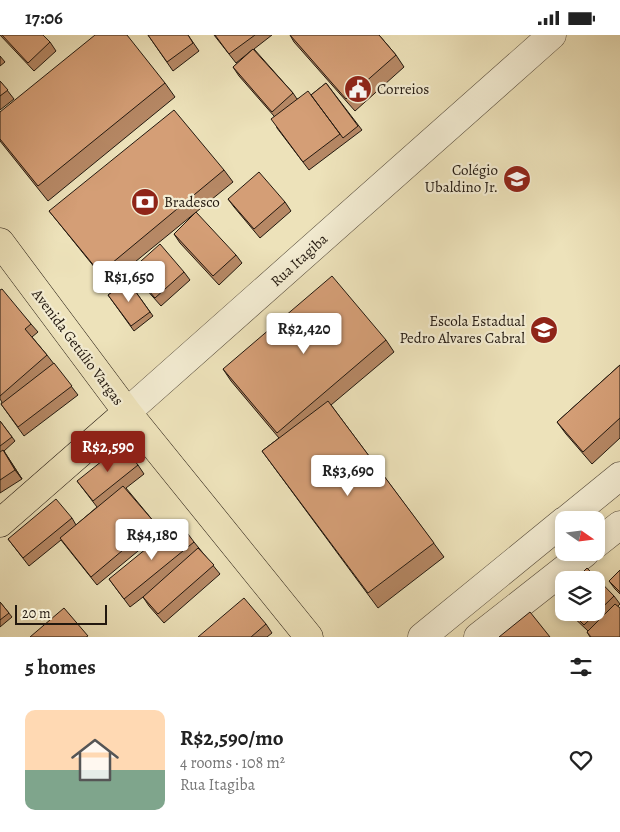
<!DOCTYPE html>
<html lang="en">
<head>
<meta charset="utf-8">
<style>
  body { margin:0; font-family:Alegreya,serif; background:#f2f2f2; color:#222; height:100vh; display:flex; flex-direction:column; font-size:19px; white-space:nowrap }
  * { box-sizing:border-box; margin:0 }
  p { font-size:16px; color:#767676 }
  .icon { flex:none; width:28px; height:28px; fill:none; stroke:currentColor; stroke-width:2; stroke-linecap:round; stroke-linejoin:round }
  .map { position:relative; height:602px; overflow:hidden }
  .sheet { display:flex; flex-direction:column; background:#fff; flex:1 }
  .sheet>* { flex:none }
  .needle { width:32px; rotate:104deg }
  .tools { position:absolute; left:555px; top:476px; display:grid; gap:10px }
  .tools a { display:grid; place-items:center; width:50px; height:50px; border-radius:10px; background:#fff; box-shadow:0 2px 8px #0003; font-size:25px }
  .scale { position:absolute; left:15px; bottom:12px; width:92px; box-sizing:border-box; padding-left:5px; border:2px solid #22180f; border-top:0; font-size:14px; line-height:18px; white-space:nowrap; color:#22180f; -webkit-text-stroke:4px #f3ecd2; paint-order:stroke }
  .price { position:absolute; translate:-50% -42px; padding:0 11px; border-radius:5px; background:#fff; color:#222; font-size:16px; line-height:32px; filter:drop-shadow(0 1px 2px #0008) }
  .price::after { content:''; position:absolute; left:50%; top:30px; width:15px; height:11px; margin-left:-8px; background:inherit; clip-path:polygon(0 0,100% 0,50% 100%) }
  .price.current { background:#8f2418; color:#fff }
  ul { padding:0; list-style:none }
  li { display:flex; align-items:center; gap:15px; height:125px; padding:0 25px }
  li span { display:grid; place-items:center; flex:none; width:140px; height:100px; border-radius:10px; color:#555 }
  li>.icon { margin-inline-start:auto }
  span .icon { width:60px; height:60px; fill:#fffc; stroke-width:1 }
  li b { font-size:21px }
  h2 { display:flex; justify-content:space-between; align-items:center; height:60px; padding:0 25px; font-size:21px }
  .status { display:flex; justify-content:space-between; align-items:center; height:35px; padding:0 25px; background:#fff; direction:ltr }
  .status svg { height:14px; fill:currentColor }
  .map>svg:first-child { display:block }
  .lines { fill:none; stroke-linecap:round; stroke-linejoin:round }
  .minor-casing { stroke:#554a3a; stroke-width:29 }
  .major-casing { stroke:#22180f; stroke-width:29 }
  .minor { stroke:#f3ecd2; stroke-width:28 }
  .major { stroke:#ede2ba; stroke-width:28 }
  .wall { fill:#b68865; stroke:#22180f }
  .shaded-wall { fill:#946f53; stroke:#22180f }
  .building { fill:#d49e76; stroke:#22180f }
  .labels { text-anchor:middle; stroke-width:4.5; stroke-linejoin:round; paint-order:stroke }
  .poi-label { font-size:15px; fill:#22180f; stroke:#f3ecd2; text-anchor:start }
  .street-label { font-size:15px; fill:#22180f; stroke:#f3ecd2 }
</style>
</head>
<body>
<div class="status"><b>17:06</b><svg viewBox="0 0 49 12"><path d="M0 12V9h3v3zM5 12V6h3v6zM10 12V3h3v9zM15 12V0h3v12zM26 1h20v11H26zM47 4h2v5h-2z"/></svg></div>
<div class="map">
<svg width="620" height="602" viewBox="0 0 620 602">
  <rect width="100%" height="100%" fill="#ede2ba"/>
  <filter id="stains"><feTurbulence type="fractalNoise" baseFrequency=".004" numOctaves="4"/><feColorMatrix values="0 0 0 0 .2 0 0 0 0 .09 0 0 0 0 .02 0 0 0 .5 -.17"/></filter>
  <radialGradient id="worn" r=".72"><stop offset=".6" stop-color="#630" stop-opacity="0"/><stop offset="1" stop-color="#630" stop-opacity=".3"/></radialGradient>
  <g class="lines">
    <!-- minor casing -->
    <g class="minor-casing">
      <path id="minor" d="M 127,377 L 552,0
        M 566,485 L 620,441
        M 596,509 L 620,490
        M 422,602 L 564,486
        M 478,602 L 585,518"/>
    </g>
    <!-- major casing -->
    <g class="major-casing">
      <path id="major" d="M 0,207 L 127,377 L 309,602
        M 0,488 L 127,377"/>
    </g>
    <!-- minor -->
    <use href="#minor" class="minor"/>
    <!-- major -->
    <use href="#major" class="major"/>
  </g>
  <!-- wall -->
  <path class="wall" d="M 0,0 L 43,0 L 50,7 L 56,16 L 34,36 Z
    M 148,0 L 188,0 L 199,16 L 173,36 Z
    M 214,0 L 272,0 L 254,14 L 293,58 L 297,64 L 311,60 L 326,48 L 362,95 L 309,135 L 277,93 L 274,81 L 239,41 L 233,32 L 252,15 L 236,28 Z
    M 290,0 L 379,0 L 396,20 L 404,32 L 355,76 L 294,7 Z
    M 0,21 L 5,27 L 0,31 Z
    M 0,46 L 14,64 L 0,75 Z
    M 165,48 L 175,62 L 48,166 L 0,106 L 0,77 Z
    M 224,135 L 233,147 L 108,249 L 58,187 L 49,176 Z
    M 228,164 L 285,167 L 291,176 L 260,203 L 234,172 Z
    M 174,199 L 236,220 L 242,228 L 219,250 L 180,208 Z
    M 131,235 L 184,237 L 190,245 L 161,271 L 137,244 Z
    M 128,246 L 153,281 L 134,296 L 108,260 Z
    M 0,255 L 31,289 L 38,297 L 32,302 L 47,320 L 78,360 L 24,401 L 1,369 L 2,367 L 0,364 Z
    M 386,305 L 394,317 L 331,370 L 444,522 L 378,573 L 262,416 L 279,403 L 231,346 L 223,334 Z
    M 620,330 L 620,403 L 592,429 L 566,399 L 557,387 Z
    M 0,386 L 15,406 L 4,416 L 22,444 L 0,458 Z
    M 138,430 L 144,439 L 126,453 L 155,488 L 161,497 L 97,550 L 61,505 L 29,531 L 8,504 L 72,483 L 76,490 L 97,472 L 77,446 Z
    M 194,507 L 220,539 L 164,588 L 149,571 L 143,562 L 130,572 L 109,544 Z
    M 620,535 L 620,559 L 615,554 L 609,546 Z
    M 614,561 L 620,569 L 618,571 L 620,602 L 590,602 L 587,597 L 588,596 L 569,578 L 596,578 Z
    M 0,567 L 12,582 L 0,592 Z
    M 266,589 L 272,598 L 267,602 L 198,602 Z"/>
  <!-- shaded-wall -->
  <path class="shaded-wall" d="M 3,415 L 9,424 L 22,444 L 15,435 Z"/>
  <!-- building -->
  <path class="building" d="M 2,0 L 43,0 L 50,7 L 28,28 Z
    M 95,0 L 127,0 L 165,48 L 38,151 L 0,104 L 0,77 Z
    M 148,0 L 188,0 L 193,8 L 167,27 Z
    M 215,0 L 255,0 L 229,19 Z
    M 290,0 L 379,0 L 396,20 L 346,64 Z
    M 253,14 L 293,58 L 272,77 L 233,32 Z
    M 0,46 L 8,55 L 0,61 Z
    M 326,48 L 358,91 L 343,103 L 311,60 Z
    M 308,56 L 340,99 L 303,127 L 271,84 Z
    M 174,75 L 224,135 L 100,238 L 49,176 Z
    M 259,137 L 285,167 L 254,194 L 228,164 Z
    M 196,177 L 236,220 L 213,241 L 174,199 Z
    M 160,209 L 184,237 L 155,263 L 131,235 Z
    M 332,241 L 386,305 L 277,398 L 223,334 Z
    M 128,246 L 150,277 L 131,291 L 108,260 Z
    M 2,254 L 31,289 L 25,294 L 47,320 L 0,361 L 0,255 Z
    M 54,328 L 72,351 L 18,392 L 1,369 Z
    M 620,330 L 620,383 L 583,417 L 557,387 Z
    M 328,366 L 434,508 L 368,558 L 262,416 Z
    M 0,386 L 12,402 L 0,411 Z
    M 122,410 L 138,430 L 93,466 L 77,446 Z
    M 3,415 L 15,435 L 0,445 L 0,417 Z
    M 123,451 L 155,488 L 91,542 L 60,503 Z
    M 56,464 L 72,483 L 23,523 L 8,504 Z
    M 179,487 L 194,507 L 124,564 L 109,544 Z
    M 198,513 L 214,530 L 158,579 L 143,562 Z
    M 587,533 L 614,561 L 584,590 L 572,578 L 596,578 L 596,545 L 575,545 Z
    M 620,535 L 620,557 L 609,546 Z
    M 564,556 L 564,569 L 557,563 Z
    M 244,563 L 266,589 L 251,602 L 198,602 Z
    M 0,567 L 9,578 L 0,585 Z
    M 615,569 L 620,573 L 620,602 L 591,602 L 587,597 Z
    M 64,573 L 88,601 L 86,602 L 30,602 Z
    M 530,577 L 550,602 L 499,602 Z"/>
  <!-- icons -->
  <defs>
    <g id="civic-disc" transform="scale(1.4375)"><circle r="9.5" fill="#8f2418" stroke="#f3ecd2"/><path d="M-.6-6.5H3V-4.5H.6V-3L4-1V1h2V6H-6V1h2V-1L-.6-3ZM-1.2 2.5V6h2.4V2.5Z" fill="#fff"/></g>
    <g id="school-disc" transform="scale(1.4375)"><circle r="9.5" fill="#8f2418" stroke="#f3ecd2"/><path d="M0-5L7-2L0 1L-7-2ZM-4 1L0 2.5L4 1V4Q0 6-4 4Z" fill="#fff"/></g>
    <g id="bank-disc" transform="scale(1.4375)"><circle r="9.5" fill="#8f2418" stroke="#f3ecd2"/><path d="M-6-4H6V4H-6ZM0-2.3a2.3 2.3 0 1 0 0 4.6a2.3 2.3 0 1 0 0-4.6Z" fill="#fff"/></g>
  </defs>
  <g fill-rule="evenodd">
    <use href="#civic-disc" x="358" y="54"/>
    <use href="#school-disc" x="517" y="144"/>
    <use href="#bank-disc" x="145" y="167"/>
    <use href="#school-disc" x="544" y="295"/>
  </g>
  <g class="labels">
    <!-- poi labels -->
    <g class="poi-label">
      <text x="377" y="59">Correios</text>
      <text x="498" y="140" text-anchor="end">Colégio<tspan x="498" dy="17">Ubaldino Jr.</tspan></text>
      <text x="164" y="172">Bradesco</text>
      <text x="525" y="291" text-anchor="end">Escola Estadual<tspan x="525" dy="17">Pedro Alvares Cabral</tspan></text>
    </g>
    <!-- street labels -->
    <g class="street-label">
      <text transform="translate(299 225) rotate(-42)" y="5">Rua Itagiba</text>
      <text transform="translate(78 312) rotate(53)" y="5">Avenida Getúlio Vargas</text>
    </g>
  </g>
  <rect width="100%" height="100%" filter="url(#stains)"/>
  <rect width="100%" height="100%" fill="url(#worn)"/>
</svg>
<div class="tools">
<a><svg class="needle" viewBox="-14 -14 28 28"><path d="M0-13l5 13h-10z" fill="#e53935"/><path d="M0 13l5-13h-10z" fill="#767676"/></svg></a>
<a><svg class="icon" aria-label="layers" viewBox="0 0 24 24"><path d="M12 4l9 5-9 5-9-5zM3 14l9 5 9-5"/></svg></a>
</div>
<div class="scale">20 m</div>
<b class="price" style="left:129px;top:268px">R$1,650</b>
<b class="price" style="left:304px;top:320px">R$2,420</b>
<b class="price current" style="left:108px;top:438px">R$2,590</b>
<b class="price" style="left:348px;top:462px">R$3,690</b>
<b class="price" style="left:152px;top:526px">R$4,180</b>
</div>
<section class="sheet">
<h2>5 homes<svg class="icon" aria-label="filters" viewBox="0 0 24 24"><path d="M4 7h16M4 17h16"/><circle cx="9" cy="7" r="2"/><circle cx="15" cy="17" r="2"/></svg></h2>
<ul>
<li><span style="background:linear-gradient(#ffd9b3 60%,#7fa58c 0)"><svg class="icon" aria-label="home" viewBox="0 0 24 24"><path d="M3 11l9-7 9 7M6 9v11h12V9"/></svg></span><div><b>R$2,590/mo</b><p>4 rooms · 108 m²</p><p>Rua Itagiba</p></div><svg class="icon" aria-label="heart" viewBox="0 0 24 24"><path d="M12 20l-8-8c-3-5 5-10 8-4 3-6 11-1 8 4z"/></svg></li>
</ul>
</section>
</body>
</html>
